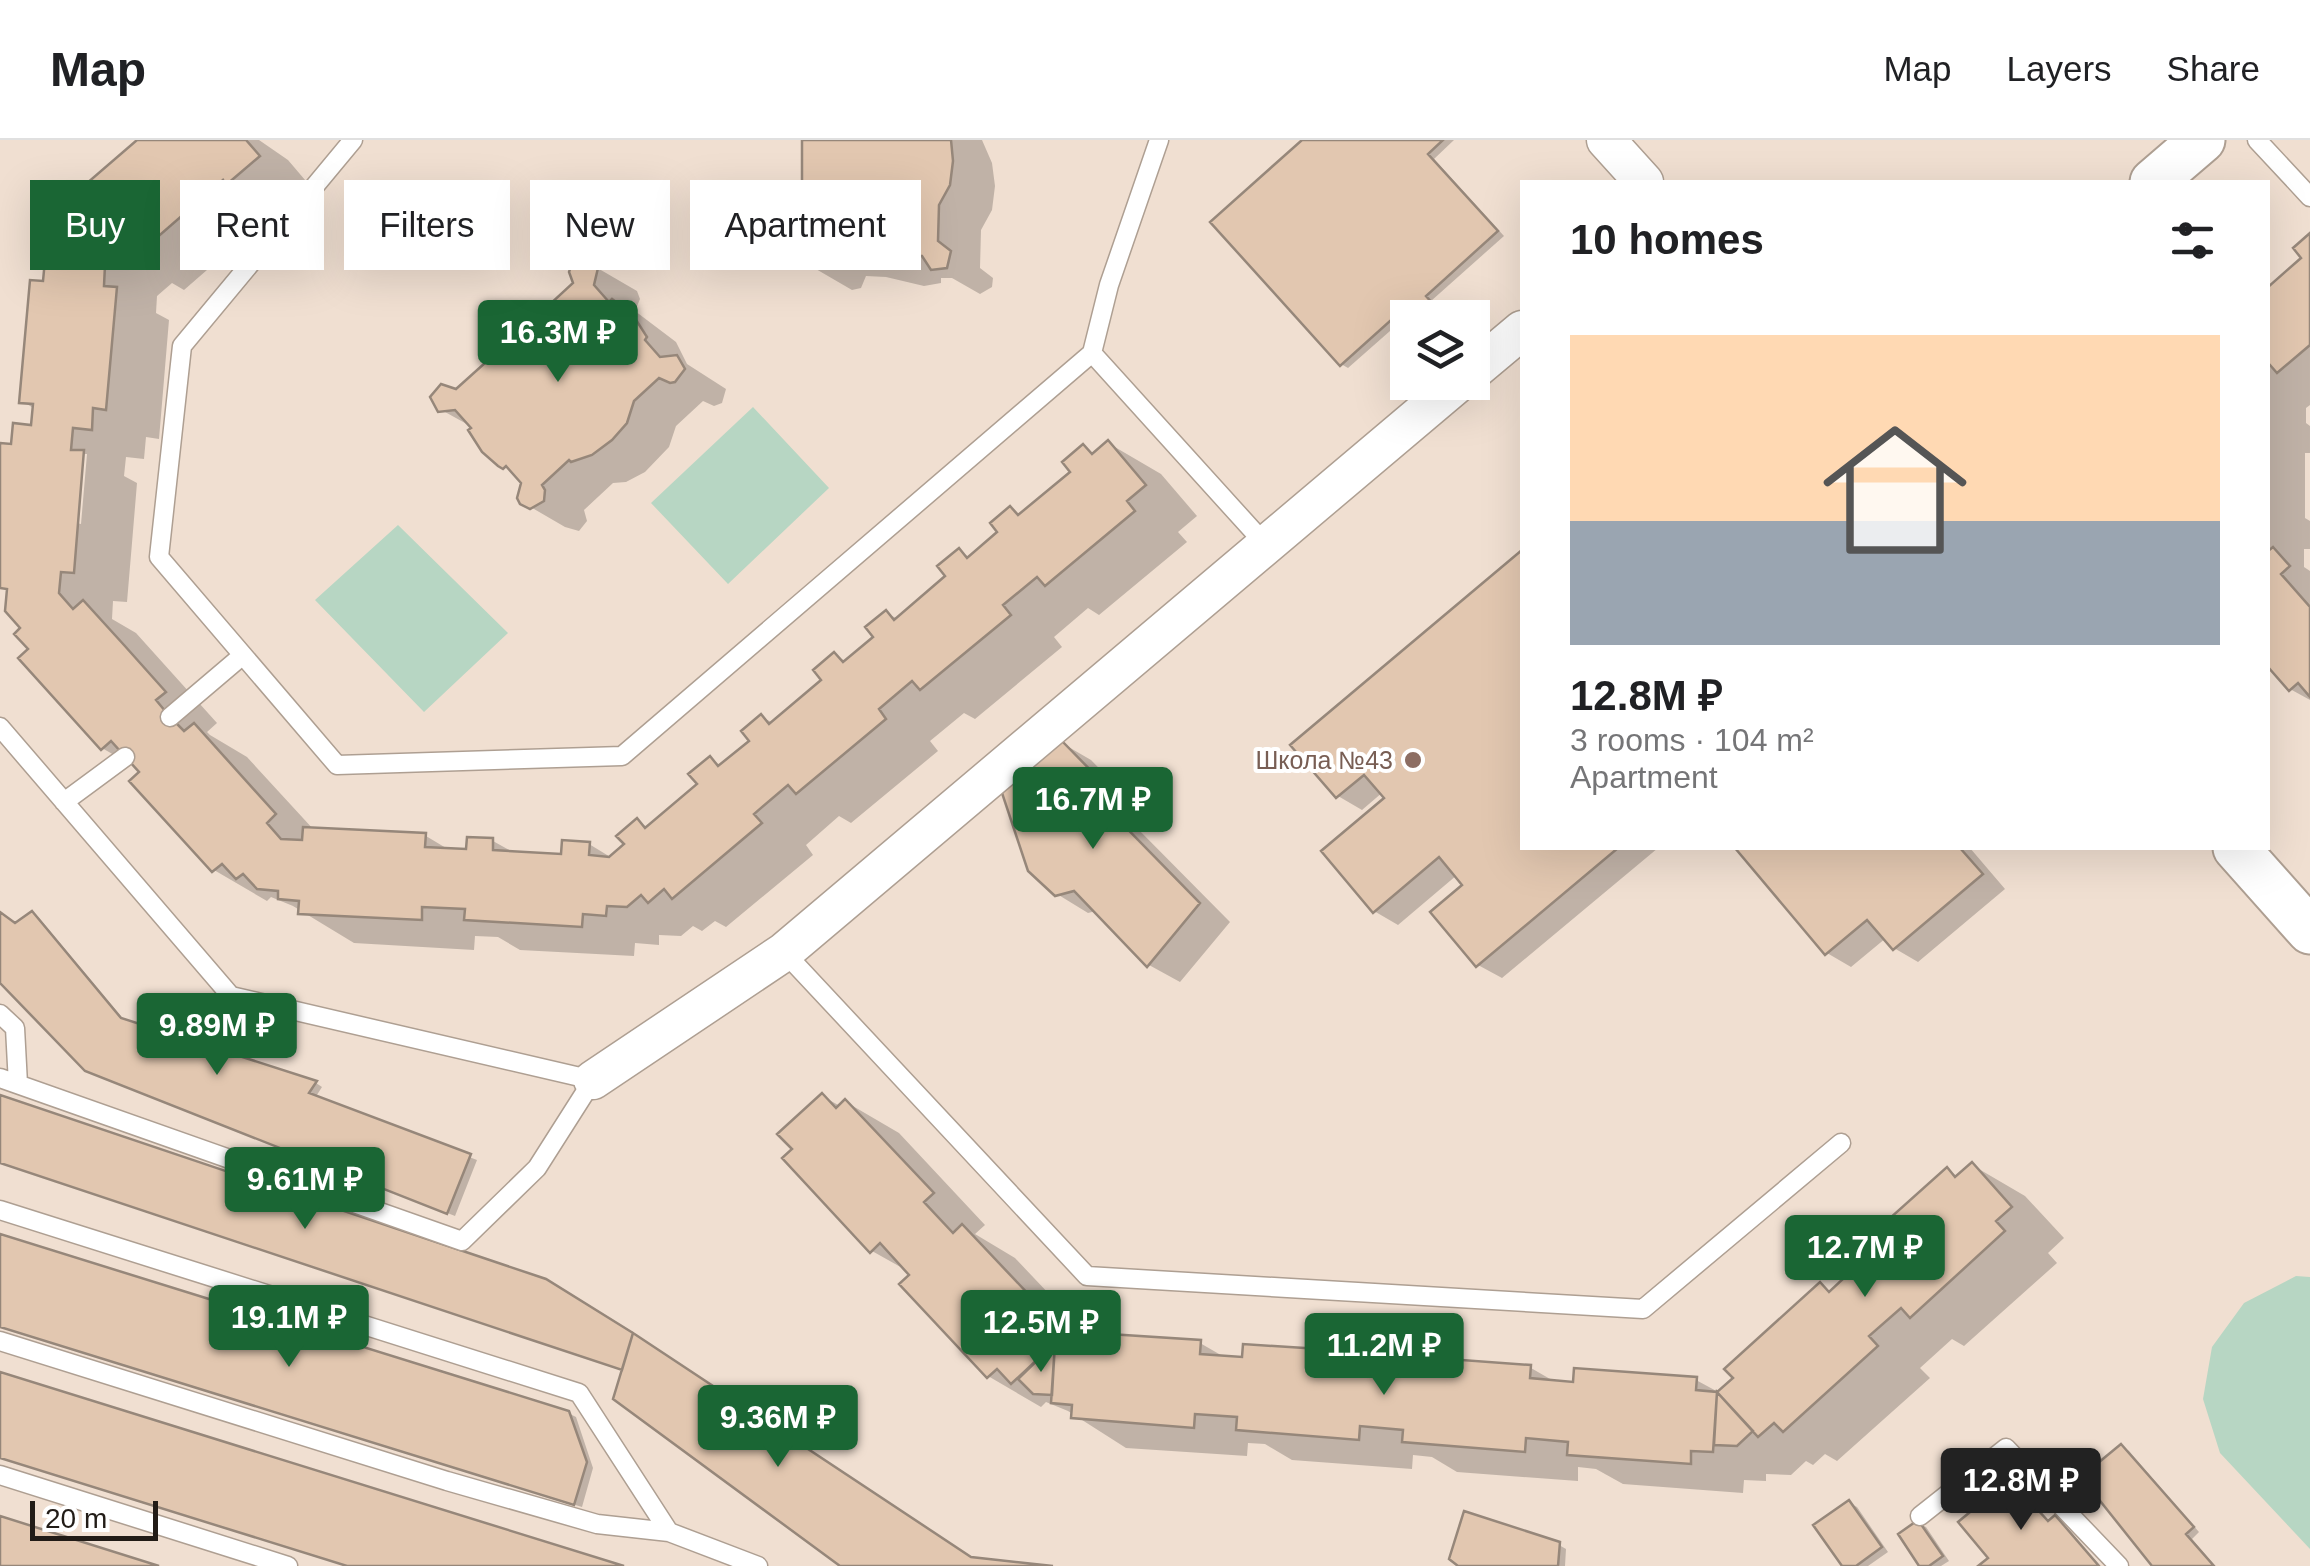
<!DOCTYPE html>
<html lang="en">
<head>
<meta charset="utf-8">
<style>
  body { margin:0; font-family:Arial,sans-serif; background:#f2f2f2; color:#202124; height:100vh; display:flex; flex-direction:column; font-size:38px; white-space:nowrap }
  * { box-sizing:border-box; margin:0 }
  p { font-size:32px; color:#757577 }
  .icon { flex:none; width:55px; height:55px; fill:none; stroke:currentColor; stroke-width:2; stroke-linecap:round; stroke-linejoin:round }
  .map { position:relative; flex:1; overflow:hidden }
  .sheet { position:absolute; left:1520px; top:40px; width:750px; height:670px; display:flex; flex-direction:column; background:#fff; border-radius:0px; box-shadow:0 10px 40px #0002 }
  .sheet>* { flex:none }
  .top-card { position:absolute; left:30px; top:40px; width:950px; height:90px; display:flex; gap:20px }
  .buttons { position:absolute; left:1390px; top:160px; display:grid; gap:20px }
  .buttons a { display:grid; place-items:center; width:100px; height:100px; border-radius:0px; background:#fff; box-shadow:0 10px 40px #0002; font-size:50px }
  .scale { position:absolute; left:30px; bottom:25px; width:128px; box-sizing:border-box; padding-left:10px; border:5px solid #221c17; border-top:0; font-size:28px; line-height:35px; white-space:nowrap; color:#221c17; -webkit-text-stroke:8px #fff; paint-order:stroke }
  .price { position:absolute; translate:-50% -85px; padding:0 22px; border-radius:10px; background:#1a6634; color:#fff; font-size:32px; line-height:65px; filter:drop-shadow(0 2px 5px #0008) }
  .price::after { content:''; position:absolute; left:50%; top:60px; width:30px; height:22px; margin-left:-15px; background:inherit; clip-path:polygon(0 0,100% 0,50% 100%) }
  .price.active { background:#222; color:#fff }
  ul { padding:0; list-style:none }
  li { display:grid; align-content:center; gap:20px; height:530px; padding:0 50px }
  li span { display:grid; place-items:center; height:310px; border-radius:0px; color:#555 }
  li>.icon { margin-inline-start:auto }
  span .icon { width:180px; height:180px; fill:#fffc; stroke-width:1 }
  li b { font-size:42px }
  h2 { display:flex; justify-content:space-between; align-items:center; height:120px; padding:0 50px; font-size:42px }
  .chip { padding:0 35px; border-radius:0px; background:#fff; box-shadow:0 10px 40px #0002; font-size:35px; line-height:90px }
  .chip.active { background:#1a6634; color:#fff }
  header { display:flex; align-items:center; gap:60px; box-sizing:border-box; height:140px; padding:0 50px; background:#fff; border-bottom:2px solid #e0e0e0 }
  header strong { font-size:48px }
  nav { display:flex; gap:55px; margin-inline-start:auto; font-size:35px }
  .map>svg:first-child { display:block }
  .green { fill:#b7d6c3 }
  .shadow { fill:#0003; fill-rule:evenodd }
  .building { fill:#e2c7b0; stroke:#96877a; stroke-width:2.5 }
  .lines { fill:none; stroke-linecap:round; stroke-linejoin:round }
  .service-casing { stroke:#ae9f92; stroke-width:21 }
  .minor-casing { stroke:#ae9f92; stroke-width:41 }
  .tertiary-casing { stroke:#ae9f92; stroke-width:49 }
  .service { stroke:#fff; stroke-width:18 }
  .minor { stroke:#fff; stroke-width:38 }
  .tertiary { stroke:#fff; stroke-width:45 }
  .education-dot { fill:#8d6e63; stroke:#fff; stroke-width:4 }
  .labels { text-anchor:middle; stroke-width:8; stroke-linejoin:round; paint-order:stroke }
  .education-label { font-size:25px; fill:#785e54; stroke:#fff; text-anchor:end }
</style>
</head>
<body>
<header>
<strong>Map</strong>
<nav><a>Map</a><a>Layers</a><a>Share</a></nav>
</header>
<div class="map">
<svg width="2310" height="1426" viewBox="0 0 2310 1426">
  <rect width="100%" height="100%" fill="#f0dfd1"/>
  <!-- green -->
  <path class="green" d="M 753,267 L 829,348 L 728,444 L 651,363 Z
    M 398,385 L 508,493 L 424,572 L 315,460 Z
    M 2296,1136 L 2310,1137 L 2310,1409 L 2220,1313 L 2203,1259 L 2212,1207 L 2244,1163 Z"/>
  <!-- shadow -->
  <path class="shadow" d="M 141,0 L 259,0 L 288,20 L 311,47 L 281,73 L 276,70 L 184,150 L 172,143 L 157,156 L 156,173 L 169,180 L 159,299 L 146,297 L 144,319 L 126,317 L 124,336 L 137,343 L 132,403 L 127,462 L 113,461 L 112,479 L 136,493 L 217,583 L 207,592 L 210,595 L 247,617 L 314,690 L 426,696 L 451,711 L 469,712 L 493,701 L 516,714 L 563,717 L 589,704 L 612,718 L 627,704 L 637,681 L 649,688 L 700,644 L 710,619 L 722,626 L 752,601 L 762,577 L 773,583 L 825,540 L 835,515 L 847,522 L 877,497 L 886,473 L 898,479 L 949,436 L 959,411 L 971,418 L 1001,393 L 1010,369 L 1022,375 L 1073,332 L 1083,307 L 1095,314 L 1108,303 L 1161,334 L 1197,376 L 1178,392 L 1187,402 L 1099,475 L 1088,468 L 1054,497 L 1062,507 L 975,579 L 964,573 L 930,601 L 938,611 L 851,683 L 839,676 L 806,705 L 813,715 L 726,787 L 715,781 L 702,791 L 693,786 L 681,796 L 659,795 L 659,805 L 635,803 L 634,816 L 520,810 L 498,797 L 475,796 L 474,810 L 354,803 L 293,766 L 271,757 L 267,761 L 214,730 L 140,630 L 102,608 L 31,509 L 10,452 L 1,447 L 0,430 L 13,307 L 33,288 L 35,269 L 22,261 L 46,144 ZM 82,314 L 87,314 L 81,384 L 76,383 Z
    M 805,0 L 982,0 L 992,23 L 995,46 L 992,70 L 981,90 L 980,128 L 993,138 L 992,147 L 980,154 L 952,138 L 941,138 L 941,143 L 924,146 L 886,137 L 866,136 L 861,148 L 852,150 L 809,125 L 813,49 L 804,44 Z
    M 1302,0 L 1454,0 L 1434,19 L 1504,96 L 1431,161 L 1447,178 L 1407,176 L 1348,228 L 1341,224 Z
    M 2310,97 L 2310,265 L 2306,268 L 2306,283 L 2310,286 L 2310,313 L 2305,313 L 2305,378 L 2310,381 L 2310,409 L 2304,409 L 2304,427 L 2310,431 L 2310,560 L 2290,549 L 2268,523 L 2268,151 L 2305,119 Z
    M 594,126 L 637,151 L 640,159 L 635,171 L 676,202 L 687,224 L 726,249 L 722,263 L 714,266 L 703,261 L 676,286 L 669,307 L 645,332 L 626,342 L 613,343 L 584,370 L 587,381 L 579,391 L 565,387 L 522,362 L 524,342 L 505,327 L 474,288 L 436,267 L 457,252 L 499,214 L 528,175 L 536,180 Z
    M 1522,414 L 1522,708 L 1658,708 L 1502,838 L 1478,825 L 1466,745 L 1457,735 L 1398,785 L 1374,771 L 1388,658 L 1383,652 L 1362,670 L 1338,656 L 1294,605 Z
    M 1060,602 L 1091,620 L 1139,669 L 1131,682 L 1230,782 L 1180,842 L 1149,825 L 1096,771 L 1088,773 L 1057,754 Z
    M 1738,708 L 1970,708 L 2005,749 L 1918,822 L 1894,808 L 1886,798 L 1851,827 L 1827,813 Z
    M 32,774 L 39,778 L 126,882 L 316,943 L 322,947 L 315,958 L 477,1020 L 455,1076 L 95,934 L 0,840 L 0,775 L 16,785 Z
    M 822,956 L 840,966 L 846,962 L 899,993 L 985,1085 L 975,1094 L 1015,1118 L 1088,1195 L 1200,1203 L 1226,1218 L 1365,1215 L 1392,1230 L 1531,1228 L 1557,1243 L 1696,1240 L 1720,1253 L 1820,1145 L 1832,1152 L 1863,1123 L 1947,1030 L 1959,1037 L 1972,1025 L 2025,1056 L 2064,1098 L 2048,1113 L 2057,1123 L 1964,1206 L 1952,1199 L 1920,1228 L 1930,1238 L 1837,1321 L 1825,1314 L 1813,1325 L 1806,1321 L 1791,1335 L 1766,1334 L 1766,1341 L 1744,1340 L 1743,1353 L 1623,1344 L 1596,1329 L 1578,1327 L 1578,1341 L 1457,1332 L 1432,1317 L 1413,1315 L 1412,1329 L 1292,1320 L 1265,1304 L 1248,1303 L 1247,1316 L 1126,1308 L 1068,1271 L 1046,1262 L 1041,1267 L 988,1236 L 913,1134 L 872,1111 L 795,1009 Z
    M 0,1097 L 568,1273 L 576,1277 L 593,1328 L 582,1367 L 0,1187 Z
    M 2122,1307 L 2129,1311 L 2199,1392 L 2192,1399 L 2215,1426 L 2156,1426 Z
    M 2010,1342 L 2050,1382 L 2055,1378 L 2062,1383 L 2100,1426 L 1982,1426 L 1992,1418 Z
    M 1849,1363 L 1857,1367 L 1888,1412 L 1868,1426 L 1845,1426 Z
    M 1918,1383 L 1926,1387 L 1949,1421 L 1941,1426 L 1922,1426 Z
    M 1559,1405 L 1566,1409 L 1565,1426 L 1464,1426 Z"/>
  <!-- building -->
  <path class="building" d="M 137,0 L 246,0 L 260,16 L 226,45 L 223,40 L 130,121 L 121,111 L 105,125 L 104,146 L 117,147 L 106,270 L 93,268 L 92,290 L 73,288 L 71,310 L 84,310 L 79,371 L 74,433 L 61,432 L 59,453 L 73,469 L 83,460 L 124,505 L 166,552 L 156,560 L 170,577 L 184,591 L 194,583 L 276,674 L 267,683 L 281,699 L 302,700 L 303,687 L 426,693 L 425,707 L 466,709 L 467,697 L 493,698 L 493,710 L 561,714 L 562,700 L 590,702 L 589,715 L 609,717 L 624,704 L 616,696 L 637,678 L 645,688 L 697,644 L 688,634 L 710,616 L 718,626 L 749,601 L 741,591 L 761,574 L 769,584 L 821,540 L 813,530 L 834,512 L 843,522 L 873,497 L 865,487 L 886,470 L 894,480 L 945,436 L 937,426 L 959,408 L 967,418 L 997,392 L 990,383 L 1010,366 L 1018,375 L 1070,332 L 1062,322 L 1083,304 L 1092,314 L 1108,300 L 1146,345 L 1127,361 L 1135,371 L 1045,446 L 1037,437 L 1003,465 L 1011,475 L 920,550 L 912,541 L 879,569 L 886,579 L 796,654 L 788,645 L 754,674 L 762,683 L 672,759 L 664,749 L 648,763 L 641,755 L 627,767 L 607,766 L 606,776 L 583,774 L 582,787 L 464,780 L 465,769 L 422,767 L 422,780 L 298,774 L 299,761 L 278,759 L 278,751 L 257,749 L 243,734 L 236,739 L 222,724 L 212,732 L 129,641 L 139,632 L 111,601 L 101,610 L 18,518 L 28,509 L 14,494 L 20,488 L 5,471 L 7,449 L 0,448 L 0,303 L 11,304 L 13,283 L 31,285 L 33,264 L 19,263 L 30,140 L 43,141 L 45,120 L 54,120 L 56,101 L 71,86 L 65,79 L 81,66 L 72,56 Z
    M 802,0 L 951,0 L 953,21 L 950,45 L 939,65 L 938,101 L 951,111 L 947,128 L 931,130 L 922,116 L 899,115 L 899,119 L 894,120 L 866,123 L 848,118 L 848,114 L 823,113 L 813,127 L 797,123 L 795,106 L 809,98 L 810,45 L 802,45 Z
    M 1302,0 L 1443,0 L 1428,14 L 1498,91 L 1426,156 L 1443,175 L 1441,178 L 1408,178 L 1408,181 L 1400,172 L 1340,226 L 1210,82 Z
    M 2310,93 L 2310,205 L 2277,233 L 2270,225 L 2268,226 L 2268,147 L 2301,118 L 2293,108 Z
    M 585,118 L 598,128 L 594,145 L 609,162 L 612,159 L 633,175 L 647,197 L 645,200 L 660,217 L 677,215 L 685,229 L 675,242 L 670,243 L 659,238 L 634,261 L 627,283 L 612,300 L 592,315 L 571,322 L 569,320 L 542,345 L 545,350 L 544,361 L 530,369 L 520,364 L 517,358 L 521,343 L 506,326 L 503,329 L 498,326 L 482,312 L 468,290 L 471,288 L 455,270 L 438,272 L 430,257 L 441,244 L 456,249 L 495,214 L 489,208 L 528,172 L 534,179 L 573,143 L 569,132 L 571,126 Z
    M 2273,407 L 2290,426 L 2281,434 L 2310,467 L 2310,557 L 2298,543 L 2289,551 L 2268,527 L 2268,411 Z
    M 1522,410 L 1522,708 L 1618,708 L 1476,827 L 1430,772 L 1462,745 L 1439,717 L 1373,773 L 1321,711 L 1384,658 L 1364,635 L 1336,658 L 1290,605 Z
    M 1060,599 L 1109,649 L 1101,662 L 1200,763 L 1147,827 L 1074,751 L 1055,756 L 1028,731 L 999,644 Z
    M 1735,708 L 1960,708 L 1983,734 L 1893,810 L 1867,780 L 1825,815 Z
    M 32,771 L 121,878 L 317,941 L 309,953 L 471,1014 L 447,1074 L 85,931 L 0,843 L 0,772 L 15,783 Z
    M 822,953 L 836,968 L 845,959 L 934,1053 L 924,1062 L 953,1093 L 962,1084 L 1051,1178 L 1041,1188 L 1055,1203 L 1011,1244 L 997,1229 L 987,1238 L 899,1144 L 909,1135 L 880,1103 L 870,1113 L 782,1018 L 792,1009 L 777,994 Z
    M 0,955 L 546,1139 L 633,1193 L 622,1230 L 0,1023 Z
    M 1972,1022 L 2012,1067 L 1996,1081 L 2005,1091 L 1910,1178 L 1901,1168 L 1869,1196 L 1878,1206 L 1783,1292 L 1774,1283 L 1758,1297 L 1717,1252 L 1733,1238 L 1724,1229 L 1820,1142 L 1829,1152 L 1860,1123 L 1851,1113 L 1947,1027 L 1955,1037 Z
    M 0,1094 L 569,1271 L 587,1322 L 574,1365 L 0,1187 Z
    M 1078,1192 L 1201,1200 L 1200,1214 L 1242,1217 L 1243,1204 L 1366,1212 L 1365,1226 L 1407,1229 L 1408,1216 L 1531,1225 L 1530,1238 L 1573,1242 L 1574,1228 L 1697,1237 L 1696,1250 L 1717,1252 L 1713,1312 L 1691,1311 L 1691,1324 L 1567,1315 L 1568,1302 L 1526,1298 L 1525,1312 L 1402,1302 L 1403,1290 L 1360,1286 L 1359,1300 L 1236,1290 L 1237,1277 L 1195,1274 L 1194,1288 L 1071,1278 L 1072,1265 L 1051,1263 L 1055,1203 L 1077,1205 Z
    M 633,1193 L 971,1417 L 1053,1426 L 840,1426 L 613,1259 Z
    M 1055,1203 L 1052,1255 L 1033,1254 L 1018,1239 Z
    M 0,1232 L 624,1426 L 347,1426 L 0,1318 Z
    M 1717,1252 L 1753,1291 L 1737,1306 L 1714,1305 Z
    M 2121,1304 L 2194,1387 L 2186,1394 L 2214,1426 L 2152,1426 L 2081,1337 Z
    M 2010,1339 L 2048,1381 L 2055,1375 L 2099,1426 L 1978,1426 L 1988,1418 L 1958,1382 Z
    M 1849,1360 L 1882,1407 L 1856,1426 L 1842,1426 L 1813,1385 Z
    M 1464,1371 L 1560,1402 L 1558,1426 L 1458,1426 L 1449,1419 Z
    M 0,1376 L 159,1426 L 0,1426 Z
    M 1918,1380 L 1943,1416 L 1929,1426 L 1919,1426 L 1898,1394 Z"/>
  <g class="lines">
    <!-- service casing -->
    <g class="service-casing">
      <path id="service" d="M 353,0 L 182,206 L 159,417 L 337,625 L 622,616 L 1092,213
        M 1159,0 L 1109,145 L 1092,213 L 1265,404
        M 2257,0 L 2310,57
        M 170,577 L 243,515
        M 0,587 L 231,856 L 593,940 L 537,1028 L 462,1101 L 0,938
        M 64,662 L 125,617
        M 784,812 L 1087,1136 L 1643,1169 L 1841,1003
        M 0,874 L 15,888 L 18,944
        M 0,1070 L 579,1253 L 669,1392 L 758,1426
        M 0,1201 L 447,1341 L 597,1384 L 669,1392
        M 0,1335 L 288,1426
        M 1920,1376 L 2006,1308 L 2119,1426"/>
    </g>
    <!-- minor casing -->
    <g class="minor-casing">
      <path id="minor" d="M 1606,0 L 1644,42
        M 1472,232 L 1522,190
        M 593,940 L 784,812 L 1459,242"/>
    </g>
    <!-- tertiary casing -->
    <g class="tertiary-casing">
      <path id="tertiary" d="M 2153,42 L 2202,0
        M 2236,708 L 2310,791"/>
    </g>
    <!-- service -->
    <use href="#service" class="service"/>
    <!-- minor -->
    <use href="#minor" class="minor"/>
    <!-- tertiary -->
    <use href="#tertiary" class="tertiary"/>
  </g>
  <!-- markers -->
  <circle class="education-dot" cx="1413" cy="620" r="10"/>
  <g class="labels">
    <!-- education labels -->
    <g class="education-label">
      <text x="1393" y="629">Школа №43</text>
    </g>
  </g>
</svg>
<div class="buttons">
<a><svg class="icon" aria-label="layers" viewBox="0 0 24 24"><path d="M12 4l9 5-9 5-9-5zM3 14l9 5 9-5"/></svg></a>
</div>
<div class="scale">20 m</div>
<b class="price" style="left:558px;top:245px">16.3M ₽</b>
<b class="price" style="left:1093px;top:712px">16.7M ₽</b>
<b class="price" style="left:217px;top:938px">9.89M ₽</b>
<b class="price" style="left:305px;top:1092px">9.61M ₽</b>
<b class="price" style="left:1865px;top:1160px">12.7M ₽</b>
<b class="price" style="left:289px;top:1230px">19.1M ₽</b>
<b class="price" style="left:1041px;top:1235px">12.5M ₽</b>
<b class="price" style="left:1384px;top:1258px">11.2M ₽</b>
<b class="price" style="left:778px;top:1330px">9.36M ₽</b>
<b class="price active" style="left:2021px;top:1393px">12.8M ₽</b>
<div class="top-card">
<a class="chip active">Buy</a>
<a class="chip">Rent</a>
<a class="chip">Filters</a>
<a class="chip">New</a>
<a class="chip">Apartment</a>
</div>
<section class="sheet">
<h2>10 homes<svg class="icon" aria-label="filters" viewBox="0 0 24 24"><path d="M4 7h16M4 17h16"/><circle cx="9" cy="7" r="2"/><circle cx="15" cy="17" r="2"/></svg></h2>
<ul>
<li><span style="background:linear-gradient(#ffd9b3 60%,#9aa5b1 0)"><svg class="icon" aria-label="home" viewBox="0 0 24 24"><path d="M3 11l9-7 9 7M6 9v11h12V9"/></svg></span><div><b>12.8M ₽</b><p>3 rooms · 104 m²</p><p>Apartment</p></div></li>
</ul>
</section>
</div>
</body>
</html>
